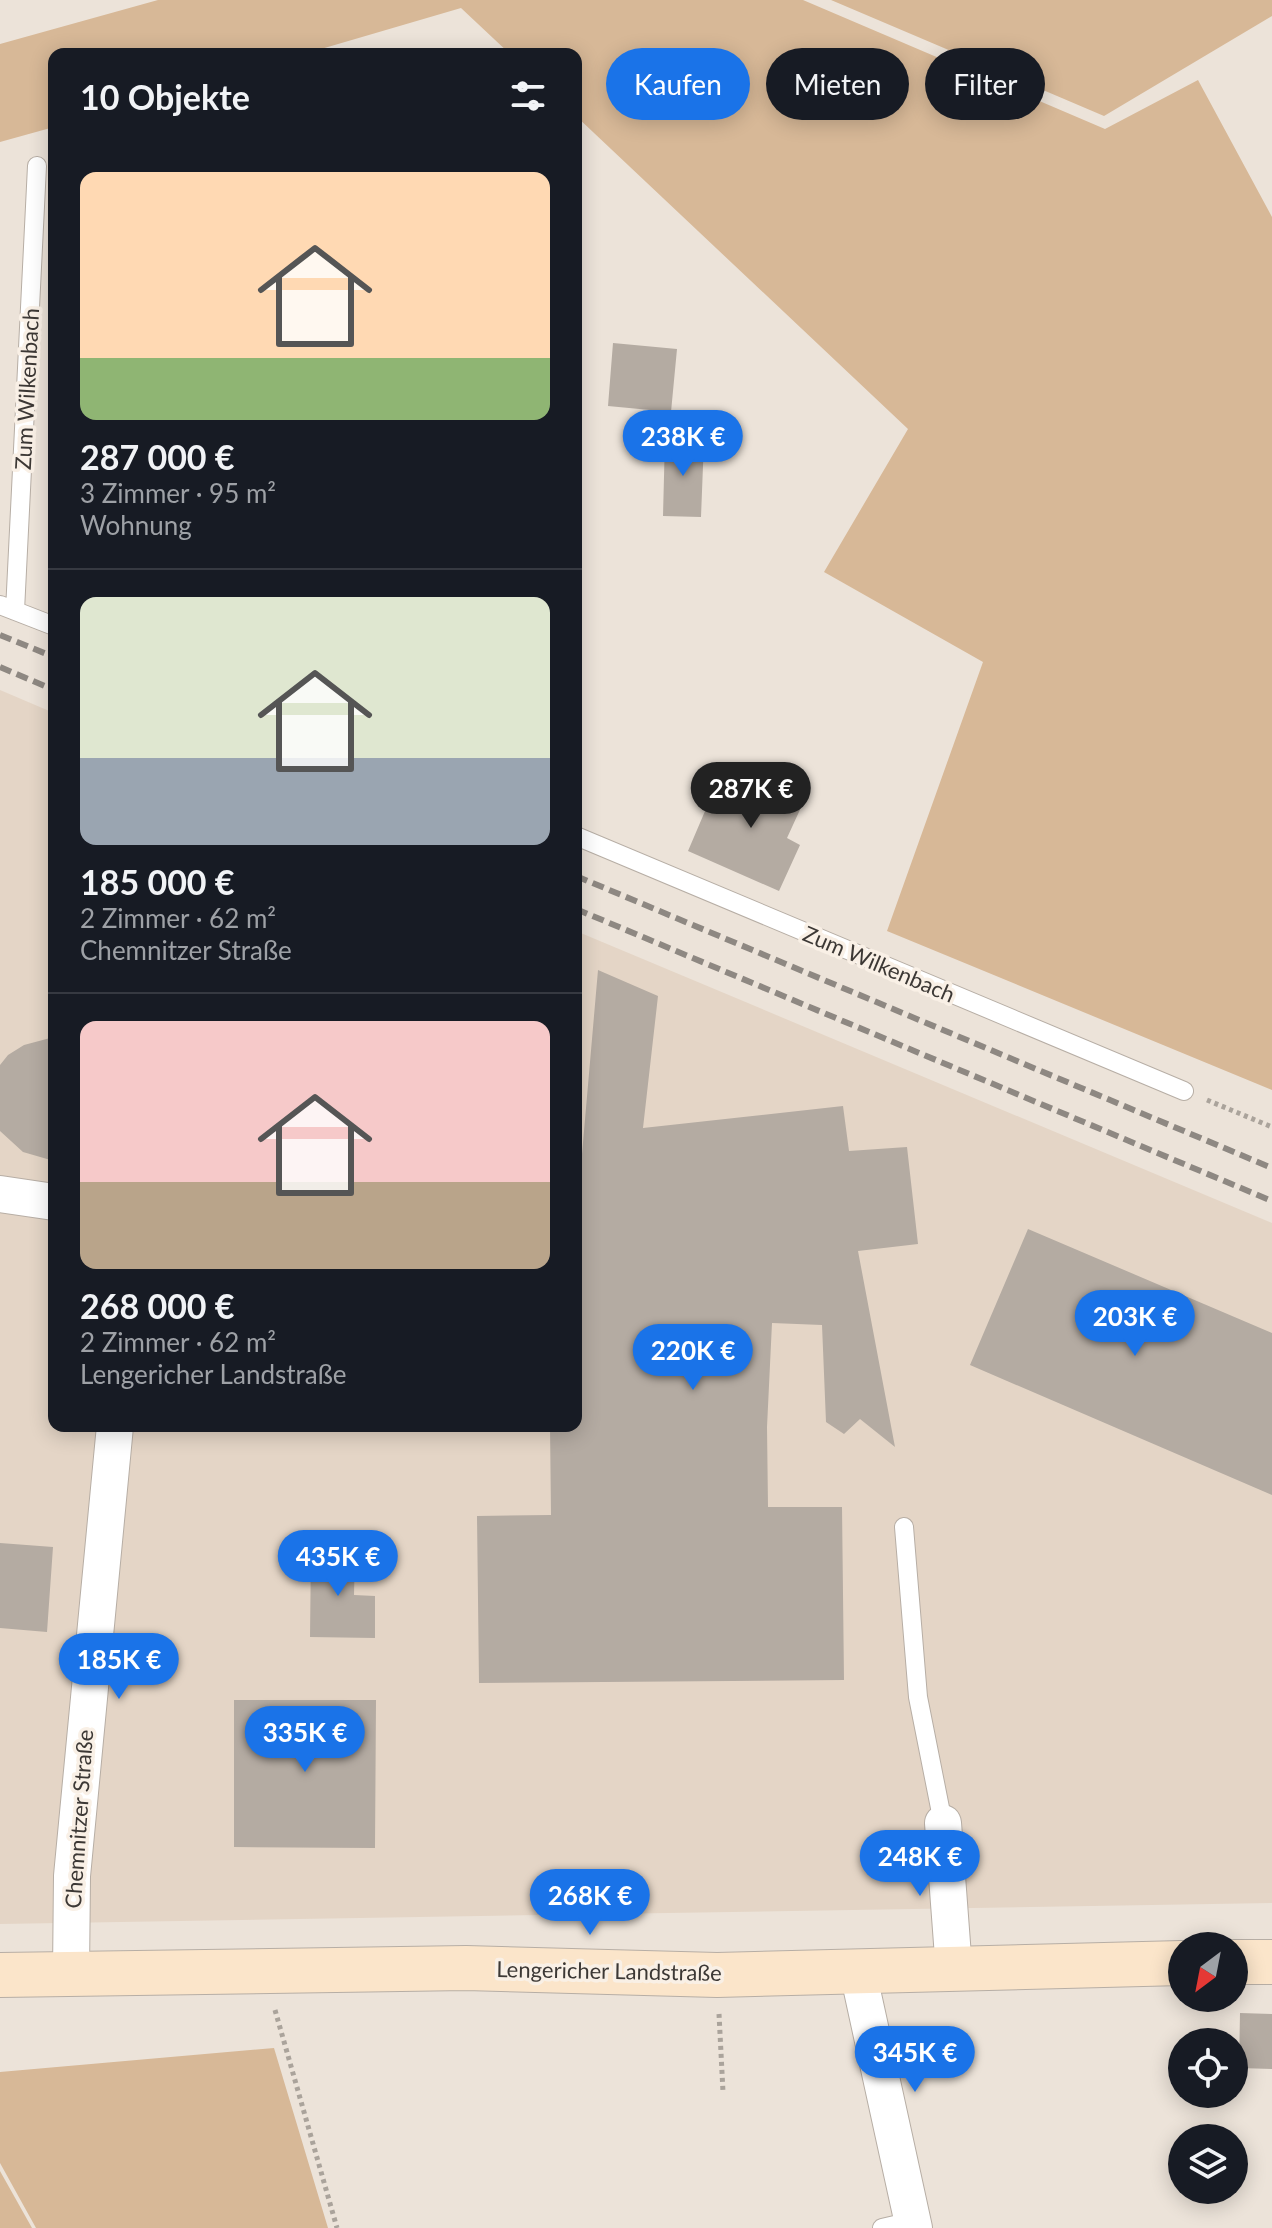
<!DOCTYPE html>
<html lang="de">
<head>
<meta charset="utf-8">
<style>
  body { margin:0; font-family:Lato,sans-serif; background:#242831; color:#f1f3f6; height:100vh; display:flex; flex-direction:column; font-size:30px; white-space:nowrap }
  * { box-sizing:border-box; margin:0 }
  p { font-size:26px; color:#9ea1a6 }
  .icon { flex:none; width:44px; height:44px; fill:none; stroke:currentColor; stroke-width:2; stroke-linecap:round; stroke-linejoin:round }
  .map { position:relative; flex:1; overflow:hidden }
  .sheet { position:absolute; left:48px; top:48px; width:534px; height:1384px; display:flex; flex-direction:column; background:#171b24; border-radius:16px; box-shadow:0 4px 20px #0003 }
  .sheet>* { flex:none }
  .hud { position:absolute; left:606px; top:48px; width:546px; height:72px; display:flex; gap:16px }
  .needle { width:52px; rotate:212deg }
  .controls { position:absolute; left:1168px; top:1932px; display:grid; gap:16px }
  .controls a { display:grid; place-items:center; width:80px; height:80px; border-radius:50%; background:#171b24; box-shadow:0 4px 20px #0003; font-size:40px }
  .price { position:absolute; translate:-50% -68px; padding:0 18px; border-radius:28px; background:#1a73e8; color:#fff; font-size:26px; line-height:52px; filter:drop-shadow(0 2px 4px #0008) }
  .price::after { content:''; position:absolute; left:50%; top:48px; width:24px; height:18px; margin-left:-12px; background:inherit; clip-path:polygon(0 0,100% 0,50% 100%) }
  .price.selected { background:#222; color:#fff }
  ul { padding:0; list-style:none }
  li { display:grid; align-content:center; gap:16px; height:424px; padding:0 32px }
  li+li { border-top:2px solid #363941 }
  li span { display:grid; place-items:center; height:248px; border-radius:16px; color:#555 }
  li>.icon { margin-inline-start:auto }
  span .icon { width:144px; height:144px; fill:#fffc; stroke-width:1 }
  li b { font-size:34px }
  h2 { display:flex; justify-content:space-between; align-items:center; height:96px; padding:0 32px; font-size:34px }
  .tag { padding:0 28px; border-radius:36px; background:#171b24; box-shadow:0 4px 20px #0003; font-size:28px; line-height:72px }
  .tag.selected { background:#1a73e8; color:#fff }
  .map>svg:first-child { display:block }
  .built { fill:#e4d5c6 }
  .green { fill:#d7b897 }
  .building { fill:#b4aba2 }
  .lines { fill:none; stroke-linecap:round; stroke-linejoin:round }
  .service-casing { stroke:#b7aea5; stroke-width:20 }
  .minor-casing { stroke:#b7aea5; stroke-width:38 }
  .secondary-casing { stroke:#b7aea5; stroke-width:46 }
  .path { stroke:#aaa39b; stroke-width:5; stroke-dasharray:4 4; stroke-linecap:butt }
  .service { stroke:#fff; stroke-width:18 }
  .minor { stroke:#fff; stroke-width:36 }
  .secondary { stroke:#fbe5ca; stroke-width:44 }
  .rail { stroke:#8e8882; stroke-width:6; stroke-dasharray:12 6; stroke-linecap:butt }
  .labels { text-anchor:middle; stroke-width:7; stroke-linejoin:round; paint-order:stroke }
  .street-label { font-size:22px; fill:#3c3835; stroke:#f9f0e6 }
</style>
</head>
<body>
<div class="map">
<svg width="1272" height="2228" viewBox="0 0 1272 2228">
  <rect width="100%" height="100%" fill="#ece3d9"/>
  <!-- built -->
  <path class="built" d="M 0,690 L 54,713 L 54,1426 L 576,1426 L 576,931 L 1272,1223 L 1272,1903 L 0,1924 Z"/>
  <!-- green -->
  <path class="green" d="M 158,0 L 803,0 L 1105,129 L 1198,80 L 1272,217 L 1272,1090 L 887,931 L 983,662 L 824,572 L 908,429 L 576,116 L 576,54 L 510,54 L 461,8 L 304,54 L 54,54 L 54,127 L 0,142 L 0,44 Z
    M 831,0 L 1272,0 L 1272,16 L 1104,116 Z
    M 274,2048 L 328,2228 L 36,2228 L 0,2163 L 0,2072 Z
    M 0,2171 L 32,2228 L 0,2228 Z"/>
  <!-- building -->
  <path class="building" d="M 613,343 L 677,349 L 671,412 L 608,406 Z
    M 665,438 L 704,440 L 701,517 L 663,516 Z
    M 720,776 L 768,797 L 779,776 L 809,790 L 787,838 L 800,845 L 779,891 L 688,851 Z
    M 598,970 L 658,996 L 643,1128 L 843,1106 L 849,1151 L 907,1147 L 918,1244 L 858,1251 L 895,1447 L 860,1419 L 844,1434 L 826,1422 L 822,1325 L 772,1323 L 767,1427 L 768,1507 L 842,1507 L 844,1680 L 479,1683 L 477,1516 L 551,1515 L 550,1426 L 576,1426 L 576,1223 Z
    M 54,1037 L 54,1161 L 23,1152 L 0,1131 L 0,1065 L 8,1055 L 24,1045 Z
    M 1028,1229 L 1272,1333 L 1272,1495 L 970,1365 Z
    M 0,1543 L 53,1547 L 47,1632 L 0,1628 Z
    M 311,1550 L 355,1550 L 354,1595 L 375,1596 L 375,1638 L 310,1637 Z
    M 234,1700 L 376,1700 L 375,1848 L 234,1847 Z
    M 1240,2013 L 1272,2014 L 1272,2069 L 1239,2068 Z"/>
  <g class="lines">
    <!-- service casing -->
    <g class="service-casing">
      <path id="service" d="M 0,605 L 54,626
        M 15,611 L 37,166
        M 576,836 L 1184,1091
        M 904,1527 L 918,1697 L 943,1823
        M 882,2228 L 912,2221"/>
    </g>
    <!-- minor casing -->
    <g class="minor-casing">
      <path id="minor" d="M 0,1194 L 54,1202
        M 943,1823 L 954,1970
        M 858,1972 L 914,2228
        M 71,1973 L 72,1876 L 115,1426"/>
    </g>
    <!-- secondary casing -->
    <g class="secondary-casing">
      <path id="secondary" d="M 1234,1962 L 1272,1962
        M 0,1975 L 466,1968 L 717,1975 L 1182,1963"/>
    </g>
    <!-- path -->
    <path class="path" d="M 1207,1100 L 1272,1127
      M 275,2010 L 337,2228
      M 719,2014 L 723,2092"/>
    <!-- service -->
    <use href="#service" class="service"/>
    <!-- minor -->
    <use href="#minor" class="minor"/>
    <!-- secondary -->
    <use href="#secondary" class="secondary"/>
    <!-- rail -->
    <path class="rail" d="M 0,635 L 54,657
      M 0,667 L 54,690
      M 576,876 L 1272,1168
      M 576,909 L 1272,1201"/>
  </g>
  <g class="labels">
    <!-- street labels -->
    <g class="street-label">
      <text transform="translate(27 389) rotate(-87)" y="8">Zum Wilkenbach</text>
      <text transform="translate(879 964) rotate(23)" y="8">Zum Wilkenbach</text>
      <text transform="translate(79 1819) rotate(-86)" y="8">Chemnitzer Straße</text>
      <text transform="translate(609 1971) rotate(1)" y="8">Lengericher Landstraße</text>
    </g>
  </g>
</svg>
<div class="controls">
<a><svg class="needle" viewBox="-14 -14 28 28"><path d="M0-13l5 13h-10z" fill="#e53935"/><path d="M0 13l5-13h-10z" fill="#9ea1a6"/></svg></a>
<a><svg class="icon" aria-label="locate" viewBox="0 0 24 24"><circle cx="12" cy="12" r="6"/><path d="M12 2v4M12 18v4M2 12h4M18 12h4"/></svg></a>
<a><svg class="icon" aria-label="layers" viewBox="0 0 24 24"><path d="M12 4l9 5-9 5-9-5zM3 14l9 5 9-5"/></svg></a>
</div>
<b class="price" style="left:683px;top:478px">238K €</b>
<b class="price selected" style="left:751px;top:830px">287K €</b>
<b class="price" style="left:1135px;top:1358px">203K €</b>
<b class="price" style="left:693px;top:1392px">220K €</b>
<b class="price" style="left:338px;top:1598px">435K €</b>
<b class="price" style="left:119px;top:1701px">185K €</b>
<b class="price" style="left:305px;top:1774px">335K €</b>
<b class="price" style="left:920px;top:1898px">248K €</b>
<b class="price" style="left:590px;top:1937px">268K €</b>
<b class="price" style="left:915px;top:2094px">345K €</b>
<div class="hud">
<a class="tag selected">Kaufen</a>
<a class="tag">Mieten</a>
<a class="tag">Filter</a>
</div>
<section class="sheet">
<h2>10 Objekte<svg class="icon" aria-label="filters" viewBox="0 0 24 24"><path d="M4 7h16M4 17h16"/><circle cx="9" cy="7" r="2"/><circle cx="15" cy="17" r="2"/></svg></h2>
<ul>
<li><span style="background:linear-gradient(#ffd9b3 75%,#8fb573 0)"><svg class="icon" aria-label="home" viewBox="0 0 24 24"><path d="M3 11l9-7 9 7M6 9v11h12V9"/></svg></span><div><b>287 000 €</b><p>3 Zimmer · 95 m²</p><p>Wohnung</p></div></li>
<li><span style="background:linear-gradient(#dfe7d0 65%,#9aa5b1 0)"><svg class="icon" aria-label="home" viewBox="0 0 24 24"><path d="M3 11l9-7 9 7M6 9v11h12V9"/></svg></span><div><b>185 000 €</b><p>2 Zimmer · 62 m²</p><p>Chemnitzer Straße</p></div></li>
<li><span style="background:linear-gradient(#f6c9c9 65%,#b9a48a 0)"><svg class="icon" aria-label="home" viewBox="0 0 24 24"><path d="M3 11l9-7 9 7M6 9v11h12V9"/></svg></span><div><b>268 000 €</b><p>2 Zimmer · 62 m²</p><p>Lengericher Landstraße</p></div></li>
</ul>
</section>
</div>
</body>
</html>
